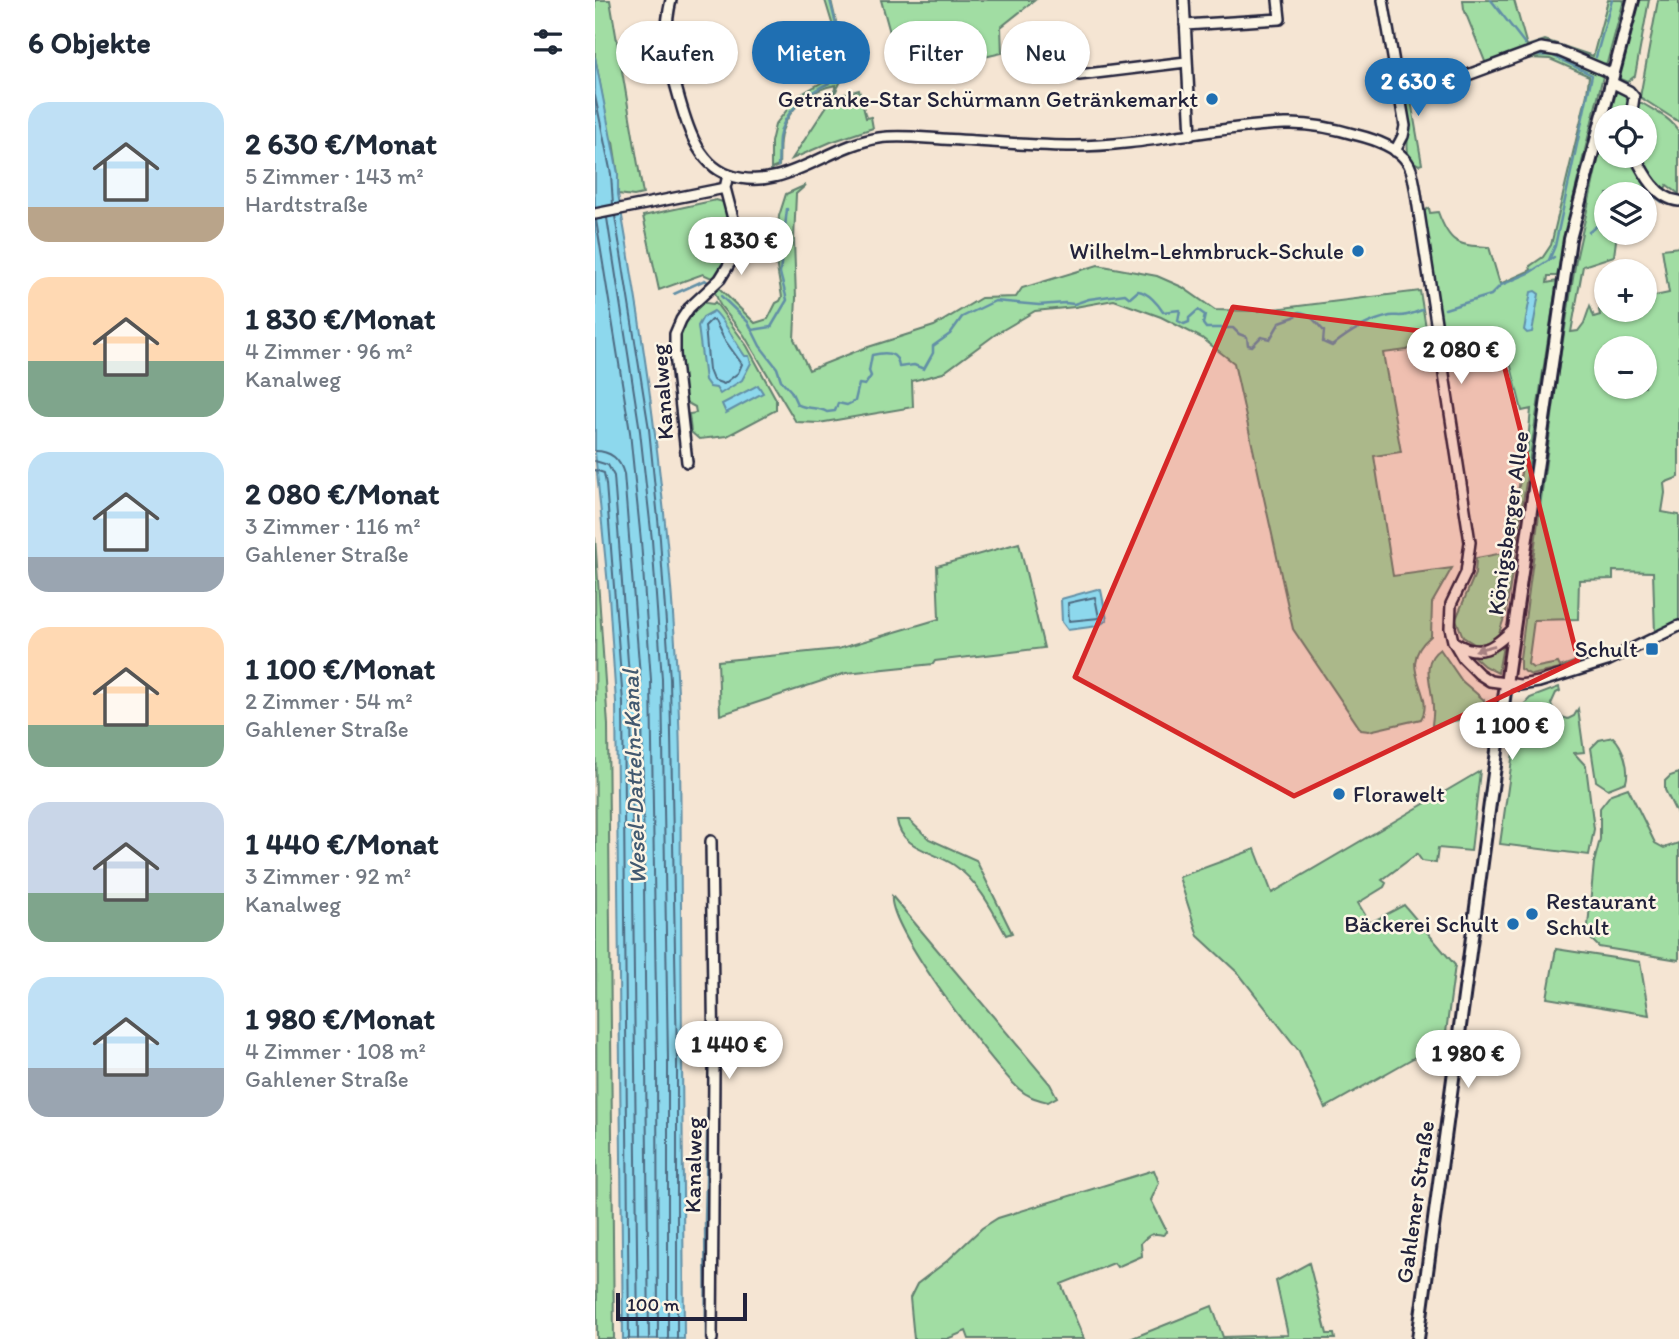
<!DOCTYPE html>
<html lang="de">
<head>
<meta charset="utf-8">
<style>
  body { margin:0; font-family:Itim,sans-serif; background:#f6f6f7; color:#1f2937; height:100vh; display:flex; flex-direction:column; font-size:26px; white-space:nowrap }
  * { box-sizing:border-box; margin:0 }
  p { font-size:23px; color:#747a83 }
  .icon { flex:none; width:38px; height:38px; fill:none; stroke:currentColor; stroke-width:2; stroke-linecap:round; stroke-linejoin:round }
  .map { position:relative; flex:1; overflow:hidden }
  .drawer { display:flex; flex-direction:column; background:#fff; width:595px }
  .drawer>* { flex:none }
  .hud { position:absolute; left:21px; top:21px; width:665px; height:63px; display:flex; gap:14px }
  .tools { position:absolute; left:999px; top:105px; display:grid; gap:14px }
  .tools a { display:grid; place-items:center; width:63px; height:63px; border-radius:50%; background:#fff; box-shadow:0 2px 5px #0004; font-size:35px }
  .scale { position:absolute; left:21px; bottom:18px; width:131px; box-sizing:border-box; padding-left:7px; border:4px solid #22223b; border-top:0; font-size:19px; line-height:24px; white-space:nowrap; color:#22223b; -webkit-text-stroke:5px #fcf5e5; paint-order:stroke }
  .price { position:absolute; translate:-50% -60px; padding:0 16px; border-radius:24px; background:#fff; color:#222; font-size:23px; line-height:46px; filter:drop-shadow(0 2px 4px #0008) }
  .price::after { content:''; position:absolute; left:50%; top:42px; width:21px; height:16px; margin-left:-10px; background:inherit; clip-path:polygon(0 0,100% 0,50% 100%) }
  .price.active { background:#1f6fb2; color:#fff }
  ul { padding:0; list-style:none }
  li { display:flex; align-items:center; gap:21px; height:175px; padding:0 28px }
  li span { display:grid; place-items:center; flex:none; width:196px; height:140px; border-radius:21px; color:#555 }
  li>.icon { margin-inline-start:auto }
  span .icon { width:84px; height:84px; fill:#fffc; stroke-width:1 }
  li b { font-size:30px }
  h2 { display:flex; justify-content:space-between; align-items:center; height:84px; padding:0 28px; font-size:30px }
  .pill { padding:0 24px; border-radius:32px; background:#fff; box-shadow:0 2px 5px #0004; font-size:24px; line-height:63px }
  .pill.active { background:#1f6fb2; color:#fff }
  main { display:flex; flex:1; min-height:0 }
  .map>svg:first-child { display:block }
  .green { fill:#a1dda3; stroke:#62806f; stroke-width:2; fill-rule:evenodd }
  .water { fill:#8dd8ed; stroke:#628fa6; stroke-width:2 }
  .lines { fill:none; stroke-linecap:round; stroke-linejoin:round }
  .shore { stroke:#4d6b82; stroke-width:2 }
  .stream { stroke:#628fa6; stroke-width:2.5 }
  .minor-casing { stroke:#22223b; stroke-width:14 }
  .major-casing { stroke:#22223b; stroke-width:16 }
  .minor { stroke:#fcf5e5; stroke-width:9 }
  .major { stroke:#fcf5e5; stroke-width:10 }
  .oneway { fill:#9a9698 }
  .marked { fill:#d62828; fill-opacity:0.2; stroke:#d62828; stroke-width:5; stroke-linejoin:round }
  .poi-dot { fill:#1f6fb2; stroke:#fcf5e5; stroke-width:2.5 }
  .labels { text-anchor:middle; stroke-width:5; stroke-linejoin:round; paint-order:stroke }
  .poi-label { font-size:23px; fill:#22223b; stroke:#fcf5e5; text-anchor:end }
  .street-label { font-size:23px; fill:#22223b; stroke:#fcf5e5 }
  .water-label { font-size:24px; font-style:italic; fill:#425970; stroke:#fcf5e5 }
</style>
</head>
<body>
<main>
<section class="drawer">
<h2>6 Objekte<svg class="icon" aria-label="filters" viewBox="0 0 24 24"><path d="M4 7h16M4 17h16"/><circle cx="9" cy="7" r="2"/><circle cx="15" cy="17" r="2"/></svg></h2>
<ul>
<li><span style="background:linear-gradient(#bfe0f5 75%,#b9a48a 0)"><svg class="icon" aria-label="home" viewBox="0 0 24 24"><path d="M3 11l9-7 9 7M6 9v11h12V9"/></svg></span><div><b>2 630 €/Monat</b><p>5 Zimmer · 143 m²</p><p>Hardtstraße</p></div></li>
<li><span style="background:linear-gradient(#ffd9b3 60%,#7fa58c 0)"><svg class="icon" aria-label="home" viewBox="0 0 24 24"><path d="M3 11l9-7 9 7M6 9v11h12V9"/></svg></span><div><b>1 830 €/Monat</b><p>4 Zimmer · 96 m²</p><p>Kanalweg</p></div></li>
<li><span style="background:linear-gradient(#bfe0f5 75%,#9aa5b1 0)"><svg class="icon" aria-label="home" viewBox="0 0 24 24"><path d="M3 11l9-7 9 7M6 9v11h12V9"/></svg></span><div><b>2 080 €/Monat</b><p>3 Zimmer · 116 m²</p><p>Gahlener Straße</p></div></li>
<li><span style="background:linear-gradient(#ffd9b3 70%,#7fa58c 0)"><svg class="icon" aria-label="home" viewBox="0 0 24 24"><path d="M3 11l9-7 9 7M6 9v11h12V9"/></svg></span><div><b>1 100 €/Monat</b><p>2 Zimmer · 54 m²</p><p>Gahlener Straße</p></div></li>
<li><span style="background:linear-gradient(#c9d6e8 65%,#7fa58c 0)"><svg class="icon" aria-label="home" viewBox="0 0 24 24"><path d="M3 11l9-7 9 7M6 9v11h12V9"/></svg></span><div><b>1 440 €/Monat</b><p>3 Zimmer · 92 m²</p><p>Kanalweg</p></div></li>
<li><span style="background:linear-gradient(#bfe0f5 65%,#9aa5b1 0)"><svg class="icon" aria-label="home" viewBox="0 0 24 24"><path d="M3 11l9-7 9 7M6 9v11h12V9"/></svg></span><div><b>1 980 €/Monat</b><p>4 Zimmer · 108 m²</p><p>Gahlener Straße</p></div></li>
</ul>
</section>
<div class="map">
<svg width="1084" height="1339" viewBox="0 0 1084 1339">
  <rect width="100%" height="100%" fill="#f5e5d3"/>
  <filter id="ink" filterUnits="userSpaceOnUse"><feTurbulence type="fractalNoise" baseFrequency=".0143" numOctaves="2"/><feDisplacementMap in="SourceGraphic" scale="14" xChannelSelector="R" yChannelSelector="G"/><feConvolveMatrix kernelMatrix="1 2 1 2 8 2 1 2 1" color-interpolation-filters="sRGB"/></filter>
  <g filter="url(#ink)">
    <!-- green -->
    <path class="green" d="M 0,0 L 15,0 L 48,194 L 39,196 L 23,194 L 23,174 L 18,142 L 15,138 L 0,57 Z
      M 230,0 L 236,0 L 252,69 L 238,97 L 264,90 L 271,118 L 276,117 L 278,128 L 236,142 L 197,159 L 237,98 L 241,85 C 217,89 195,106 187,131 C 183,142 185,154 184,166 L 176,169 L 176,142 L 180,125 L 203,96 L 238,76 L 244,68 L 237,23 Z
      M 286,0 L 440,0 L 406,27 L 407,53 L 307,76 Z
      M 868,0 L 919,0 L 932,46 L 950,40 L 998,56 L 1013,0 L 1029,0 L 1012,63 L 1005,65 L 950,44 L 891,64 L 869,9 Z
      M 1045,0 L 1054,0 L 1040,76 L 1032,82 L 1023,78 Z
      M 1063,0 L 1084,0 L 1084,122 L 1045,97 Z
      M 955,50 L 1005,73 L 1008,76 L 980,191 L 962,276 L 953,276 L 952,283 L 962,281 L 911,612 L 903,636 L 895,644 L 894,642 L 881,645 L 868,637 L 861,619 L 880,574 L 881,558 L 914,552 L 929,453 L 932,452 L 936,409 L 927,411 L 914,358 L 906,359 L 905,356 L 913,354 L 910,337 L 905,338 L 906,343 L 904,344 L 905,348 L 900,349 L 901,355 L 878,357 L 878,360 L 867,362 L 863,357 L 859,358 L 859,363 L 851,361 L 829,211 L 834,208 L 835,213 L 843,212 C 855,245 863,245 894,247 L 905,284 L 936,270 L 935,266 L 948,257 L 956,245 L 992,94 L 994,76 L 955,59 L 933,58 L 816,101 L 827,164 L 824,165 C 807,157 814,143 813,128 C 813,120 811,112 810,104 L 810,102 L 932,54 Z
      M 1021,91 L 1026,91 L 1034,99 L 1031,117 L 1013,117 Z
      M 1044,103 L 1047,103 C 1060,111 1076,118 1084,132 L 1084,194 L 1072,185 L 1068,192 L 1062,187 L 1044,156 L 1050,156 L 1050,117 L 1041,117 Z
      M 1011,124 L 1012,156 L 1034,156 L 1055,193 L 1012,194 L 1012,233 L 1022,233 L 1019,256 L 988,266 L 976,332 L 983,331 L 989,323 L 995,306 L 999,317 L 1005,315 L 1004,310 L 1011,308 L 1050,310 L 1050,298 L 1074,293 L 1067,249 L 1084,247 L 1084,477 L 1069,483 L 1070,493 L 1067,512 L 1084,515 L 1084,621 L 1060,634 L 1058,572 L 1018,571 L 1018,579 L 984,580 L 983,619 L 939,620 L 933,664 L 938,668 L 963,663 L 965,667 L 987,659 L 990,664 L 936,675 L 925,669 L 925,658 L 963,371 L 981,260 ZM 1012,348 L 1050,348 L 1050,387 L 1012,387 Z
      M 211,185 L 201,194 L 199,240 L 201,298 L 199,339 L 214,370 L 267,349 L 339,326 L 386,298 L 421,297 L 427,288 L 503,265 L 562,276 L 587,287 L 620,310 L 663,311 L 825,291 L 833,340 L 812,350 L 788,353 L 806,452 L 779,456 L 798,576 L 857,568 L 837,603 L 836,636 C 798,667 842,693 826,719 L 774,731 L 766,730 L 698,629 L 639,363 L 607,338 L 566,317 L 519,300 L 480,307 L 440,311 L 401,334 L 348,373 L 317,381 L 318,407 L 224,423 L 201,422 L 149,335 L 125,305 L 119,290 L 122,286 L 160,323 L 173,319 L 181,303 L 185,301 L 187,297 L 181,262 L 184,216 L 191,194 Z
      M 121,200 L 128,202 C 142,242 144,245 119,279 L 108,274 L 64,290 L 48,216 Z
      M 104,302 L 118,304 L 120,302 L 152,346 L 181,399 L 181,410 L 132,436 L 104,439 L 96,432 L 94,414 L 101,413 L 100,407 L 89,401 C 86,377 77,343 90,319 C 94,313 100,308 104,302 Z
      M 0,537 L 13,725 L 19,1339 L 2,1339 Z
      M 424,543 L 449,648 L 340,661 L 338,664 L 251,673 L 125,715 L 123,661 L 243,649 L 344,619 L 342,566 Z
      M 906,645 L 908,646 L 903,673 L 889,666 L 877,655 L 892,653 Z
      M 845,649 L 867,681 L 889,700 L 890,714 L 837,726 C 837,720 839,714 838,708 C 838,686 824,663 845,649 Z
      M 964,687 L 965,691 L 961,693 L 956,704 L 961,715 L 973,719 L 979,716 L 983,709 L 989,752 L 979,753 L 991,766 L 999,829 L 994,855 L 905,844 L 924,710 L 935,698 Z
      M 1018,737 C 1028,746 1035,769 1031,782 L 1013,789 L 1001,781 L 996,748 L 1004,740 Z
      M 885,771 L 876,851 L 843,848 L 841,863 L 827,861 L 822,854 L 787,880 L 791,883 L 789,887 L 763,903 L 775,923 L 809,905 L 860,965 L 850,1040 L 730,1108 L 704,1051 L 644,974 L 603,936 L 584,877 L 660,849 L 677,893 Z
      M 1084,773 L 1084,818 L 1070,790 L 1070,781 L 1075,776 Z
      M 1033,788 L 1060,843 L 1069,848 L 1084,843 L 1084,960 L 1004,947 L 994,937 L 993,926 L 999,863 L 1005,839 L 1005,808 L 1016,794 Z
      M 302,820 L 314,820 L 334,839 L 381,860 L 417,933 L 411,935 C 398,911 383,881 359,865 C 339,851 306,849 302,820 Z
      M 297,896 L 455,1084 L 462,1097 L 453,1102 C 442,1099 433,1097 424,1089 C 398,1065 292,927 297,896 Z
      M 961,949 L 1045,962 L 1054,1015 L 952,998 Z
      M 559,1170 L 564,1183 L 556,1200 L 572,1232 L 568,1235 C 557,1232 553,1235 546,1243 L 547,1256 L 522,1267 L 519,1263 L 466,1284 L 489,1339 L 374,1339 L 371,1331 L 352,1339 L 319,1339 L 315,1298 L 322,1284 L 352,1261 L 387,1228 L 403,1218 Z
      M 714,1263 L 732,1334 L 739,1334 L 740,1339 L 535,1339 L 617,1306 L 628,1337 L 693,1335 L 681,1281 Z"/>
    <!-- water -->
    <path class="water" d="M 0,57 L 23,174 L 23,194 C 52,353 73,513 82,675 C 87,752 85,829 86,906 C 87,1050 88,1195 89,1339 L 28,1339 L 21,702 L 14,596 L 0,452 Z
      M 940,291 L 944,294 L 937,332 L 932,333 L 929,330 L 936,292 Z
      M 119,311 C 126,315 143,347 150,356 L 154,356 L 156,363 L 147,380 L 125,394 L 121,388 L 115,387 L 110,380 L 103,326 L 108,317 Z
      M 163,385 L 168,393 L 131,413 L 127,404 Z
      M 502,589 L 506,590 L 512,620 L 503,626 L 473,630 L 467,622 L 466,599 Z"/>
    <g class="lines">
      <!-- shore -->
      <path class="shore" d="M 0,96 L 16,174 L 18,204
        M 20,216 L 54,429 L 65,539 L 75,679 L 82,1060 L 82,1339
        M 12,218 L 45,431 L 57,540 L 67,679 L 73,1061 L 73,1339
        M 1,220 L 35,432 L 46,541 L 56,680 L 62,1061 L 63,1339
        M 116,320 L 120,321 L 129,339 L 147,364 L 143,373 L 129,384 L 118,380 L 114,370 L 110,326 Z
        M 0,451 C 15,451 25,459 29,474 L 47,701 L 54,1339
        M 0,461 L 13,465 L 19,476 L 36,702 L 43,1339
        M 0,470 L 9,473 L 11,484 L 28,702 L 34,1339
        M 500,597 L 504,618 L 474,621 L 473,603 Z"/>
      <!-- stream -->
      <path class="stream" d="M 235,0 L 251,65 L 245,81
        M 896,0 L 930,44
        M 938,56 L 956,55 L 997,75 L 960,246 L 954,260
        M 1001,57 L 1017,0
        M 1034,156 L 1040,165
        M 183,166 C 184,157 183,148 184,138 C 188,112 212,93 234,83
        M 1045,174 L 1056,194
        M 1050,195 L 1056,194 L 1067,202
        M 994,232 L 1008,221 L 1012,207
        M 79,294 L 110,280 L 114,283
        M 126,296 L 153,322 L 165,346 L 182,368 L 186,380 L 196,391 L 202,404 C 211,410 223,406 232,412 L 240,411 L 243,403 L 252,405 L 260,401 L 264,384 L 270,385 L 276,376 L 274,371 L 277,355 C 290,352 303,351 304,367 L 319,365 L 329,369 L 338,353 L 338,346 L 355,334 L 367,317 L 400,301 L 444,305 L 470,303 L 479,304 L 494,299 L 530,294 L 535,298 L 543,291 C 553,292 563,304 568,312 L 585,310 L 583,321 L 589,324 L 594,322 L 594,318 L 603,310 L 610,315 L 608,324 L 611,328 L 638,328 L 644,334 L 652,337 L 653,345 L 657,346 L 666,337 L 675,339 L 685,322 L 699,317 L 704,312 C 716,313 721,323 729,331 L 728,342 L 737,346 C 754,332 772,321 795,316 C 800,315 806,317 812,315 C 817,314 822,312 827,310
        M 850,309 L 896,295 L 906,285 L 934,273 L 959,257
        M 157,330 L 176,327 L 192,300 L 185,273 L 192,209
        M 111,1339 L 110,1220 L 113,1099"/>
      <!-- minor casing -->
      <g class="minor-casing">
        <path id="minor" d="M 76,0 C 72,16 71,36 72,53 C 73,63 78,73 80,83 C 89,115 99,163 134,175 C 187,194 233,145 284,138 C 305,135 327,138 347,139 C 391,141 435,146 479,146 C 550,146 619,126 690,124 C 715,123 739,128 762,135 C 778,139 798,146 809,158 C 817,166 818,177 820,187 L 875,542 L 871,573 L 856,604 L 855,628 L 858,641 L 868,658 L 884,674 L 895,681 L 925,685 L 944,682 L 1012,661 L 1084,626
          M 589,0 L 596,135
          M 788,0 L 810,126 L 808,136 L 800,151
          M 590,25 L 685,19 L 683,0
          M 484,75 L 591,62
          M 1016,82 L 1034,91 L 1039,97 L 1036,117
          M 805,100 L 946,48 L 964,51 L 1018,74
          M 1040,156 C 1049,174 1062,199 1084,201
          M 0,214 L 130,188
          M 92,462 L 80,354 L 80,334 L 86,320 L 94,308 L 125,279 L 141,253 L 141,230 L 130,188 L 133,175
          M 859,642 C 885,659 899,648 919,628
          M 116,841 L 119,1070 L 117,1339"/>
      </g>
      <!-- major casing -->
      <g class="major-casing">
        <path id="major" d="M 823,1339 L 911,684 L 975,239 L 1038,0"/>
      </g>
      <!-- minor -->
      <use href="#minor" class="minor"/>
      <!-- major -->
      <use href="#major" class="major"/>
    </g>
    <!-- one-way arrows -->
    <defs><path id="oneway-solid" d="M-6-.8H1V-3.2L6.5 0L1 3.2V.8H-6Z" transform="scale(1.75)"/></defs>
    <use class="oneway" href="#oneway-solid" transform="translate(890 648) rotate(165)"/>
  </g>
  <!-- marked area -->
  <path class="marked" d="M 638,307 L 903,341 L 983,660 L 699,796 L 480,677 Z"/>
  <!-- markers -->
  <g class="poi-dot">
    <circle cx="617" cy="99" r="7"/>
    <circle cx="763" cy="251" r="7"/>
    <rect x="1050" y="642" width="14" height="14" rx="3.5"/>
    <circle cx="744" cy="794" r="7"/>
    <circle cx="937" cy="914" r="7"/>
    <circle cx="918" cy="924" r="7"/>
  </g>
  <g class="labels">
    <!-- poi labels -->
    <g class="poi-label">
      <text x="603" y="107">Getränke-Star Schürmann Getränkemarkt</text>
      <text x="749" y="259">Wilhelm-Lehmbruck-Schule</text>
      <text x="1043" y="657">Schult</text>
      <text x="758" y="802" text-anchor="start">Florawelt</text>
      <text x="951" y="909" text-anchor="start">Restaurant<tspan x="951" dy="26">Schult</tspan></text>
      <text x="904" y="932">Bäckerei Schult</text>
    </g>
    <!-- street labels -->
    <g class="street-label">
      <text transform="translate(67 392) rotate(-94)" y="8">Kanalweg</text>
      <text transform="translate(913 523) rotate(-82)" y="8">Königsberger Allee</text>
      <text transform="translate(98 1165) rotate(-89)" y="8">Kanalweg</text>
      <text transform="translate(820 1202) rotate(-82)" y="8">Gahlener Straße</text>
    </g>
    <!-- water labels -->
    <g class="water-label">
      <text transform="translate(39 777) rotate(-92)" y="8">Wesel-Datteln-Kanal</text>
    </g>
  </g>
</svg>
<div class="tools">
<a><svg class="icon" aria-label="locate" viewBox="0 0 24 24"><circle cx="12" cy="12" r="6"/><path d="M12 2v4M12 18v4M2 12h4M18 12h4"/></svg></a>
<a><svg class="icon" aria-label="layers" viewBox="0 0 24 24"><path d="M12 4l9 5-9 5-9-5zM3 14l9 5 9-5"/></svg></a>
<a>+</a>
<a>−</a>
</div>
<div class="scale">100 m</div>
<b class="price active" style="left:823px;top:118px">2 630 €</b>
<b class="price" style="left:146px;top:277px">1 830 €</b>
<b class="price" style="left:866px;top:386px">2 080 €</b>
<b class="price" style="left:917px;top:762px">1 100 €</b>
<b class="price" style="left:134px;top:1081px">1 440 €</b>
<b class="price" style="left:873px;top:1090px">1 980 €</b>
<div class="hud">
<a class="pill">Kaufen</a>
<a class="pill active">Mieten</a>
<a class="pill">Filter</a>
<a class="pill">Neu</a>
</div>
</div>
</main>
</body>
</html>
